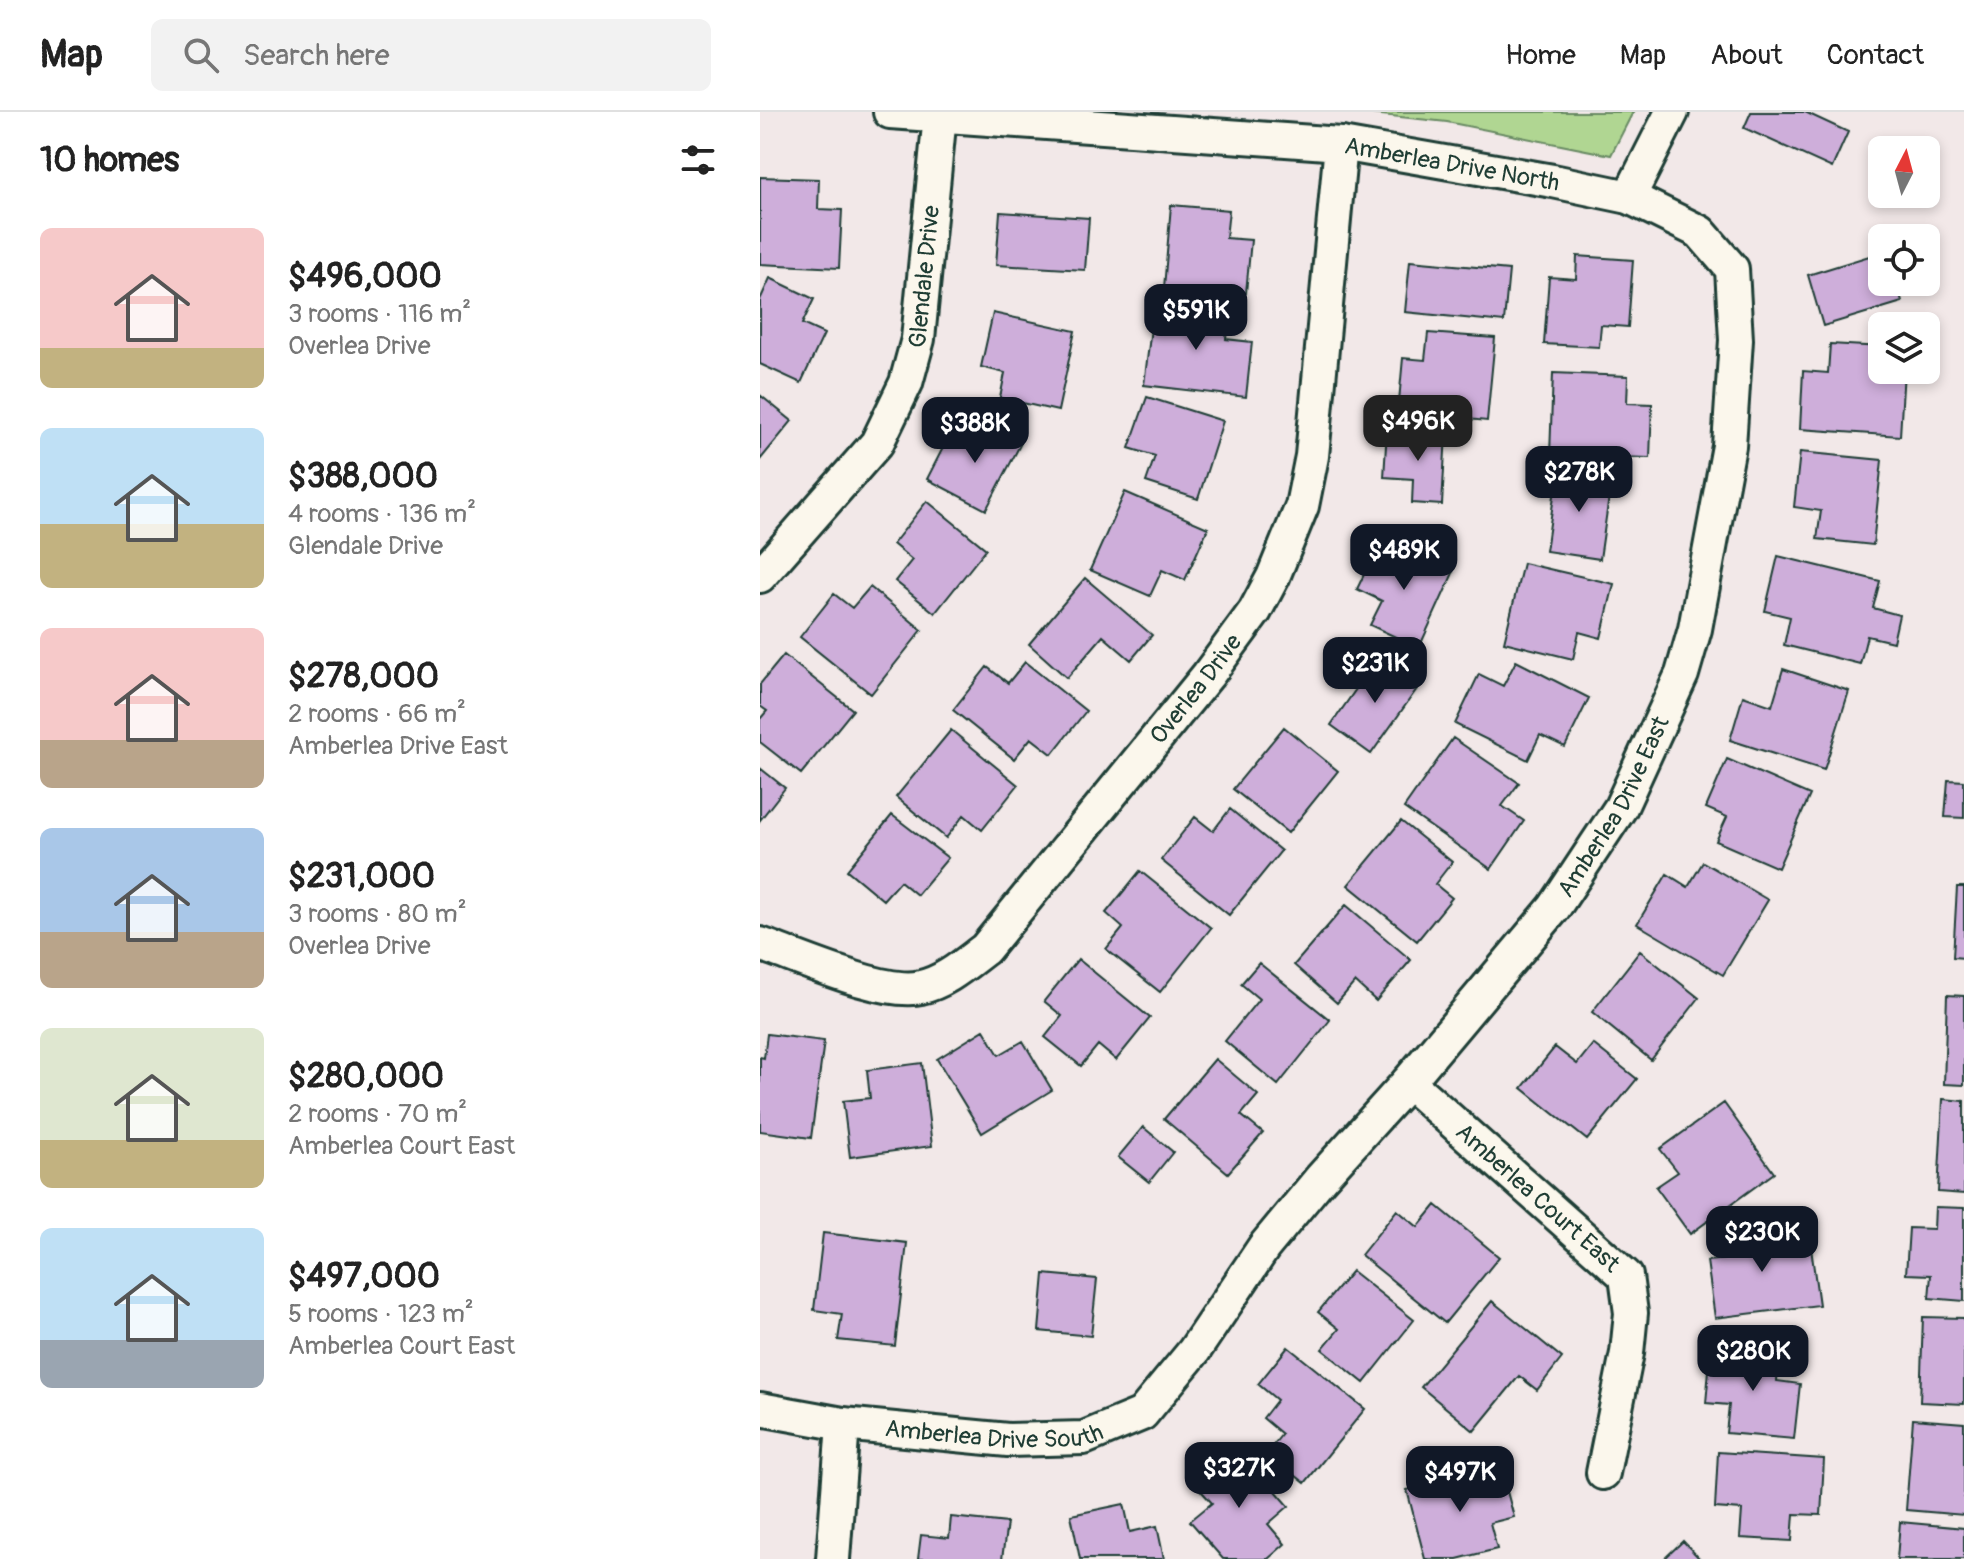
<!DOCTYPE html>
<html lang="en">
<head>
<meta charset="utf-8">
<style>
  body { margin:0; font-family:Pangolin,sans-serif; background:#f2f2f2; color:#222; height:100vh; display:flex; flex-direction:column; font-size:30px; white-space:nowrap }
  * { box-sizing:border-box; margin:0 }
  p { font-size:26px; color:#767676 }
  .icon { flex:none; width:44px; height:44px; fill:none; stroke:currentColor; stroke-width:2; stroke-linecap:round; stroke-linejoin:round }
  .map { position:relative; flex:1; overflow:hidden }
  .panel { display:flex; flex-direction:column; background:#fff; width:760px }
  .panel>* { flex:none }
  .needle { width:52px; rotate:6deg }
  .tools { position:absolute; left:1108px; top:24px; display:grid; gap:16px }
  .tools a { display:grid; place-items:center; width:72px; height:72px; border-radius:12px; background:#fff; box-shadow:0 4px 12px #0003; font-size:40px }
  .price { position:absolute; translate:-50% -68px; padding:0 18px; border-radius:16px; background:#111827; color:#fff; font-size:26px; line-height:52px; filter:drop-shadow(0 2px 4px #0008) }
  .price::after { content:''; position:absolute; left:50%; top:48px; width:24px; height:18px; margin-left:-12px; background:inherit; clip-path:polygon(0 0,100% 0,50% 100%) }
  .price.on { background:#222; color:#fff }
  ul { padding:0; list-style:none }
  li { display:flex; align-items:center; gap:24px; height:200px; padding:0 40px }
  li span { display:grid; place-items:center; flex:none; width:224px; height:160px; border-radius:12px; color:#555 }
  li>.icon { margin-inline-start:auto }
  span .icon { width:96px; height:96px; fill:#fffc; stroke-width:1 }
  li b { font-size:34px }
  h2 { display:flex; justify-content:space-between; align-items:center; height:96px; padding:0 40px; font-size:34px }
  header { display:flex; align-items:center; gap:48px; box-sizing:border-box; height:112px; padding:0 40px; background:#fff; border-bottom:2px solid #e0e0e0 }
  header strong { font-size:38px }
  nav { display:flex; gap:44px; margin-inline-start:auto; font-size:28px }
  .search { width:560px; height:72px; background:#f2f2f2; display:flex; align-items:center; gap:20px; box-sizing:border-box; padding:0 28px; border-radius:12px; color:#767676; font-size:30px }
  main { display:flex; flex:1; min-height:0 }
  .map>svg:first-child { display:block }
  .green { fill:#b0d692; stroke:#688a63; stroke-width:2 }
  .building { fill:#ceaeda; stroke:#1f3d34; stroke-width:2 }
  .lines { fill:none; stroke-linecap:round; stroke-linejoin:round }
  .minor-casing { stroke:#1f3d34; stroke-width:38 }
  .minor { stroke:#fbf7ec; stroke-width:32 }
  .labels { text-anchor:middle; stroke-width:6; stroke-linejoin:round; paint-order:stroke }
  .street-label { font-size:24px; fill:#1f3d34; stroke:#fbf7ec }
</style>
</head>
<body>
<header>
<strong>Map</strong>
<div class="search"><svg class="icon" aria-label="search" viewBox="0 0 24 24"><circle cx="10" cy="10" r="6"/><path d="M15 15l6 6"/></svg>Search here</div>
<nav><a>Home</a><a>Map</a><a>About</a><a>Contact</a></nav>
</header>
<main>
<section class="panel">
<h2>10 homes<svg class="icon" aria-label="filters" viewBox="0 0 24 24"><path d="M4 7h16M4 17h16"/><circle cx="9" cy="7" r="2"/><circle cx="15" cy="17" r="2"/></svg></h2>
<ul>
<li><span style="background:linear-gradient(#f6c9c9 75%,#c2b280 0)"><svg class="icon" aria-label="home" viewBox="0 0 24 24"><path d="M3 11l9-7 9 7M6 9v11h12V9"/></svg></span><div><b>$496,000</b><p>3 rooms · 116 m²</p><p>Overlea Drive</p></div></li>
<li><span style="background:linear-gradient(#bfe0f5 60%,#c2b280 0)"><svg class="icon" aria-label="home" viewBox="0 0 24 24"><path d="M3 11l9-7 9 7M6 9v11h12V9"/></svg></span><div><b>$388,000</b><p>4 rooms · 136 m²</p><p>Glendale Drive</p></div></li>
<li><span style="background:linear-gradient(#f6c9c9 70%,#b9a48a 0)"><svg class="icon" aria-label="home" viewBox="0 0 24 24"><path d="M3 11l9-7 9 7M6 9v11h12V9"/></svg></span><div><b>$278,000</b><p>2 rooms · 66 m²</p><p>Amberlea Drive East</p></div></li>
<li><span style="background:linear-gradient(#a9c7e8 65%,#b9a48a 0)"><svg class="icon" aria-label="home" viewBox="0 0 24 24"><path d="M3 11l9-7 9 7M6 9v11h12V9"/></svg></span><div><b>$231,000</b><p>3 rooms · 80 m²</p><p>Overlea Drive</p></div></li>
<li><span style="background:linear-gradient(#dfe7d0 70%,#c2b280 0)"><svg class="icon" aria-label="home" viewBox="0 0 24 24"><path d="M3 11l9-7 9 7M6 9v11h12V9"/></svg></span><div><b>$280,000</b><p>2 rooms · 70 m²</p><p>Amberlea Court East</p></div></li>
<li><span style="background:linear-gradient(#bfe0f5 70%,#9aa5b1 0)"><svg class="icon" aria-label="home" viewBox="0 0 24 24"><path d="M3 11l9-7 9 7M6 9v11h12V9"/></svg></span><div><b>$497,000</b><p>5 rooms · 123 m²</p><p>Amberlea Court East</p></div></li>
</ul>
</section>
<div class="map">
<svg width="1204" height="1447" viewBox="0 0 1204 1447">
  <rect width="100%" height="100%" fill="#f2e8e8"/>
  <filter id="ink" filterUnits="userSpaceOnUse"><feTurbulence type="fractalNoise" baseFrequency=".0125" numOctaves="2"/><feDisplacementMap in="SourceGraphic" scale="16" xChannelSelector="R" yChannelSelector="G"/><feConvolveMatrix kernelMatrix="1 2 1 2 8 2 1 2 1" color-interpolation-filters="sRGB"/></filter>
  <g filter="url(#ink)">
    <!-- green -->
    <path class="green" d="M 593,0 L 873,0 L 851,43 L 687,10 Z"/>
    <!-- building -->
    <path class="building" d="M 991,0 L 1045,0 L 1088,20 L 1072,56 L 984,16 Z
      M 0,65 L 59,67 L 58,97 L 82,98 L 79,156 L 0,152 Z
      M 411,93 L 469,98 L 466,126 L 491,128 L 486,181 L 404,176 Z
      M 240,100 L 329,106 L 325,158 L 236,153 Z
      M 1122,140 L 1122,170 L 1136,170 L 1142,190 L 1063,214 L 1048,163 Z
      M 817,144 L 873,148 L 868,215 L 841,213 L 839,235 L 784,232 L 789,165 L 816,167 Z
      M 650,149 L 749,158 L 744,210 L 645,200 Z
      M 10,166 L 54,187 L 42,212 L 64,222 L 41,271 L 0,252 L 0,188 Z
      M 394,191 L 470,200 L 466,227 L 492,230 L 486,285 L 384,273 Z
      M 233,201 L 315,219 L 298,299 L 240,286 L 245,261 L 221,255 Z
      M 668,221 L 735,226 L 727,309 L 638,300 L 643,246 L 665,248 Z
      M 1070,232 L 1122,235 L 1122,258 L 1144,258 L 1140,324 L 1040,317 L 1043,259 L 1068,261 Z
      M 793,261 L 868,264 L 867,291 L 892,292 L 890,346 L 790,343 Z
      M 0,283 L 32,309 L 0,348 Z
      M 387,285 L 463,309 L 438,387 L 386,370 L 395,344 L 369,336 Z
      M 222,311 L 261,331 L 226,398 L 167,367 L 190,322 L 210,333 Z
      M 627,317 L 686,321 L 682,393 L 652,391 L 653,367 L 624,365 Z
      M 1040,340 L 1122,348 L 1113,433 L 1057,427 L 1061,399 L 1034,395 Z
      M 798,356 L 852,364 L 840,447 L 786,439 Z
      M 365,380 L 448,416 L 425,468 L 402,458 L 390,484 L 330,458 Z
      M 167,389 L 226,437 L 175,501 L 135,469 L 152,448 L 133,432 Z
      M 621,427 L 693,461 L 659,536 L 610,513 L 622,489 L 597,477 Z
      M 1018,444 L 1120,469 L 1113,496 L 1139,503 L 1133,530 L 1107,524 L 1100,552 L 1024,533 L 1030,505 L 1005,499 Z
      M 763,451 L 854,472 L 841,526 L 819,520 L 813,547 L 744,530 Z
      M 325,466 L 392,523 L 371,548 L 343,524 L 307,566 L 269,532 Z
      M 110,475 L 162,518 L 111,582 L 40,525 L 74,482 L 92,496 Z
      M 24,543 L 93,598 L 41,662 L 0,630 L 0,607 L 7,599 L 0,594 L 0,572 Z
      M 619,544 L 659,574 L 611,642 L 571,613 Z
      M 756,549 L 829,586 L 805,635 L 780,623 L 768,648 L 695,612 L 719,562 L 743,574 Z
      M 265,550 L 326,599 L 292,642 L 271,626 L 254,647 L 193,598 L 227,555 L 248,571 Z
      M 1023,557 L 1089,579 L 1064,658 L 970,628 L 983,584 L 1012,594 Z
      M 524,615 L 578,659 L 528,721 L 473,677 Z
      M 191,618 L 258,673 L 222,718 L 204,703 L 186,726 L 136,685 Z
      M 693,626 L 759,671 L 742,694 L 764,709 L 731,757 L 644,696 Z
      M 967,647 L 1050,683 L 1018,756 L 956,729 L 967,705 L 946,696 Z
      M 0,656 L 25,676 L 0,708 Z
      M 1188,668 L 1204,669 L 1204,706 L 1185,705 Z
      M 470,697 L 521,739 L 469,803 L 401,748 L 435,705 L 453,719 Z
      M 132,703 L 188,746 L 157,783 L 140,769 L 123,788 L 87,758 Z
      M 641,709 L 692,750 L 675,772 L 692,786 L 657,829 L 588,773 Z
      M 943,750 L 1008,788 L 963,863 L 877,812 L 907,762 L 928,775 Z
      M 380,759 L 451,816 L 400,880 L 346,837 L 363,816 L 346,801 Z
      M 1197,775 L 1204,775 L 1204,846 L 1193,845 Z
      M 586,793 L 651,848 L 616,889 L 595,870 L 577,891 L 534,853 Z
      M 880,839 L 939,886 L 891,948 L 832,900 Z
      M 318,847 L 390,906 L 356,948 L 338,933 L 321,954 L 285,925 L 302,904 L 284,889 Z
      M 499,851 L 570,908 L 518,973 L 465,929 L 499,887 L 481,872 Z
      M 1187,883 L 1204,884 L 1204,973 L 1184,972 Z
      M 224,918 L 239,943 L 263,929 L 292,978 L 222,1021 L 177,947 Z
      M 7,922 L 64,929 L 51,1026 L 0,1019 L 0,945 L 4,946 Z
      M 833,932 L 877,967 L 827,1028 L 762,976 L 795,935 L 817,952 Z
      M 455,947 L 498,983 L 481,1003 L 503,1021 L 468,1061 L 404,1007 Z
      M 162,951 L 172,1034 L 90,1045 L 83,989 L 110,986 L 107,958 Z
      M 1183,987 L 1204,989 L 1204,1082 L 1178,1080 Z
      M 964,991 L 1014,1061 L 930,1122 L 896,1075 L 918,1060 L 900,1037 Z
      M 383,1015 L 413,1040 L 389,1070 L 358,1045 Z
      M 676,1093 L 739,1145 L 685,1211 L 601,1143 L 637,1098 L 658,1115 Z
      M 1175,1095 L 1204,1096 L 1204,1189 L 1169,1186 L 1171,1163 L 1146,1162 L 1149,1116 L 1174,1117 Z
      M 1022,1110 L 1025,1139 L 1051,1136 L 1059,1193 L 955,1206 L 947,1149 L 973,1146 L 971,1116 Z
      M 63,1121 L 147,1131 L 135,1234 L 78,1228 L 82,1202 L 54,1198 Z
      M 592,1159 L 654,1208 L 604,1271 L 562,1237 L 579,1217 L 558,1200 Z
      M 284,1162 L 337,1167 L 331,1224 L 279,1219 Z
      M 732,1189 L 802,1246 L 777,1278 L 759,1264 L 714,1319 L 661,1275 Z
      M 1163,1205 L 1204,1206 L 1204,1292 L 1160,1290 Z
      M 528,1235 L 605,1297 L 545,1371 L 507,1341 L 522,1322 L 503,1306 L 517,1288 L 498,1272 Z
      M 951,1236 L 1019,1242 L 1017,1269 L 1040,1272 L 1034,1327 L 966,1321 L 969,1293 L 946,1291 Z
      M 1153,1307 L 1204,1311 L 1204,1403 L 1146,1398 Z
      M 477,1334 L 529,1394 L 508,1412 L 525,1432 L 508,1447 L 463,1447 L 430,1409 L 452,1391 L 434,1371 Z
      M 958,1340 L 1064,1347 L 1061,1403 L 1034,1402 L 1032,1429 L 980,1426 L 982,1398 L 955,1396 Z
      M 740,1354 L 754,1405 L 730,1411 L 737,1437 L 697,1447 L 665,1447 L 647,1378 Z
      M 364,1392 L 370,1420 L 397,1414 L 404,1447 L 320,1447 L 311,1403 Z
      M 191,1405 L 247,1411 L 242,1447 L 158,1447 L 161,1423 L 189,1426 Z
      M 1140,1410 L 1204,1416 L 1204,1447 L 1137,1447 Z
      M 923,1429 L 940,1447 L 904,1447 Z"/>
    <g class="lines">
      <!-- minor casing -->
      <g class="minor-casing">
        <g id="minor">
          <path d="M 869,85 L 912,0"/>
          <path id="s1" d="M 0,464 L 117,331 L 146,271 L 158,227 L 180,3"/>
          <path id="s2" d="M 0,832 C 38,845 124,884 161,875 C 185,870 206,851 225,837 L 448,563 L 495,499 L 513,465 L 542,394 L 552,344 L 581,32"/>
          <path id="s3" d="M 648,970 L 866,1164 L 871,1201 L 867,1241 L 843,1361"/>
          <path id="s4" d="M 0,1297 L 83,1312 L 248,1328 L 324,1326 L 382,1302 L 434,1239 L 504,1135 L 561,1066 L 648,970 L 794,796 L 861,695 L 922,562 L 935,517 L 969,334 L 976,228 L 972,157 L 940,120 L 869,85 L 793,69 L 581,32 L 130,0"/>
          <path d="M 73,1447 L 83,1312"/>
        </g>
      </g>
      <!-- minor -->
      <use href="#minor" class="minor"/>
    </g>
  </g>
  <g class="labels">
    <!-- street labels -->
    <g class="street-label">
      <text transform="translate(692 52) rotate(10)" y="8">Amberlea Drive North</text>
      <text dy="8" stroke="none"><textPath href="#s1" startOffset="352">Glendale Drive</textPath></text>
      <text dy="8" stroke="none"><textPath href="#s2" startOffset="578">Overlea Drive</textPath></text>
      <text dy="8" stroke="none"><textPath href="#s4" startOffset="1160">Amberlea Drive East</textPath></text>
      <text dy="8" stroke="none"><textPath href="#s3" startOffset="174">Amberlea Court East</textPath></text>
      <text dy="8" stroke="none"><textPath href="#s4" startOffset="236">Amberlea Drive South</textPath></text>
    </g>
  </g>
</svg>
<div class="tools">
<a><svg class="needle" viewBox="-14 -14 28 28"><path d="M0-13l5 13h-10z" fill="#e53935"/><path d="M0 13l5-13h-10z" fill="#767676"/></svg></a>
<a><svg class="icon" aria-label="locate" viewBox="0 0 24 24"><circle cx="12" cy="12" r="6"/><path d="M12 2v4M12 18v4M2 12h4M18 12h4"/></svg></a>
<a><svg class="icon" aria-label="layers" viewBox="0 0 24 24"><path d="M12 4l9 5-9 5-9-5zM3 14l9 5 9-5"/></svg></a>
</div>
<b class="price" style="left:436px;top:240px">$591K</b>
<b class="price on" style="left:658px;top:351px">$496K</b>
<b class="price" style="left:215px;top:353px">$388K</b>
<b class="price" style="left:819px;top:402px">$278K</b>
<b class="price" style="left:644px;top:480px">$489K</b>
<b class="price" style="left:615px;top:593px">$231K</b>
<b class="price" style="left:1002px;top:1162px">$230K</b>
<b class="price" style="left:993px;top:1281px">$280K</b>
<b class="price" style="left:479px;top:1398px">$327K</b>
<b class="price" style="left:700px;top:1402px">$497K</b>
</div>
</main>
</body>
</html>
